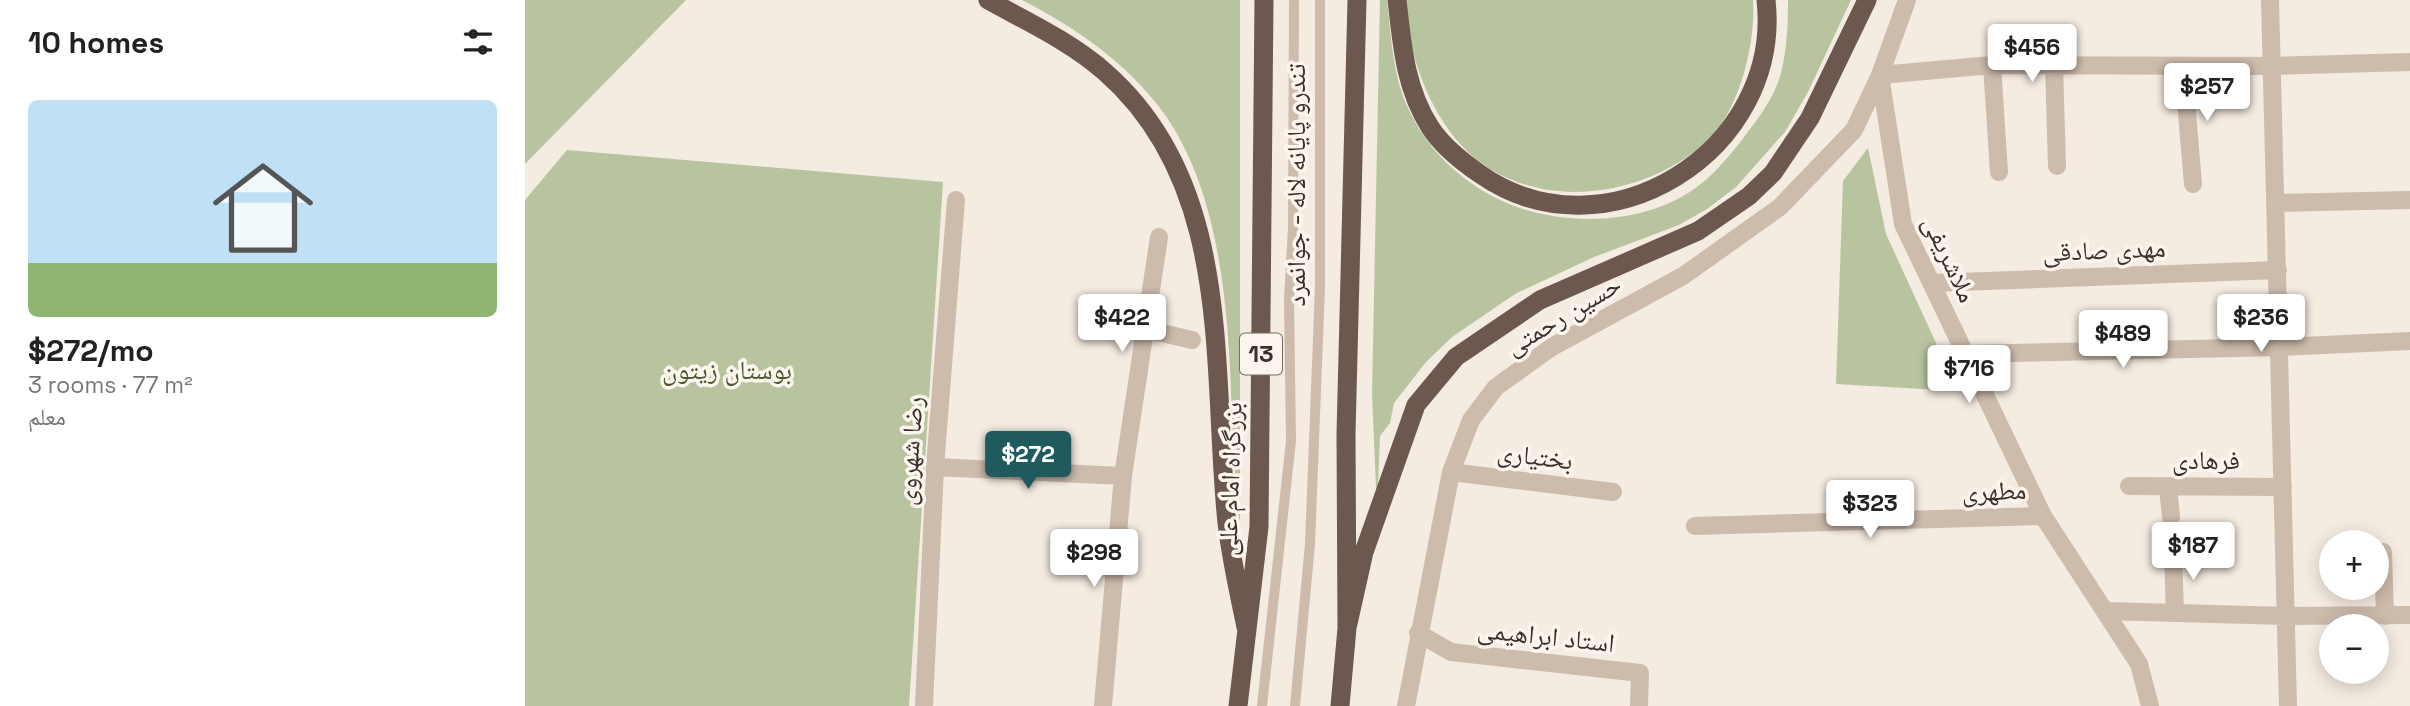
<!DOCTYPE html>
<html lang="en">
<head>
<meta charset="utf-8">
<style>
  body { margin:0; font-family:"Space Grotesk","Noto Naskh Arabic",sans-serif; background:#f6f6f6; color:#222; height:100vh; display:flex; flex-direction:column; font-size:26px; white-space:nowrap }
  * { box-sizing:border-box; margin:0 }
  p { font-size:23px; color:#767676 }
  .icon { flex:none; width:38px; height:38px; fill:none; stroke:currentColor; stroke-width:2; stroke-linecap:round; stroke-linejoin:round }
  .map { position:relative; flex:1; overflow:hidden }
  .sheet { display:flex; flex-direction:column; background:#fff; width:525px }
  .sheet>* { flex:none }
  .buttons { position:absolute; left:1794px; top:530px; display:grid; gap:14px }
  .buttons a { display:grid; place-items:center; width:70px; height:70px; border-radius:50%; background:#fff; box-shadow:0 4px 18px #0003; font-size:35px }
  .price { position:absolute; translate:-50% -60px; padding:0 16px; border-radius:7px; background:#fff; color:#222; font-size:23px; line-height:46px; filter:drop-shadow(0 2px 4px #0008) }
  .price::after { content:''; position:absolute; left:50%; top:42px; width:21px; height:16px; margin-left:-10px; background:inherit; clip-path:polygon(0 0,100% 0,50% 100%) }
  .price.active { background:#1f5a5e; color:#fff }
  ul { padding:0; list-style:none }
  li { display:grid; align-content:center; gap:14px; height:371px; padding:0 28px }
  li span { display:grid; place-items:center; height:217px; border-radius:10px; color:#555 }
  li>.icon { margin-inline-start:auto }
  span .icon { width:126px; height:126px; fill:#fffc; stroke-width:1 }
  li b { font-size:30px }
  h2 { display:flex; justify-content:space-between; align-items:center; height:84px; padding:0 28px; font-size:30px }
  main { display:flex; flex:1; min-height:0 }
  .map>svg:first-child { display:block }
  .green { fill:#b8c4a0 }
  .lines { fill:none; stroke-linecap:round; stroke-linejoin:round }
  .service { stroke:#cdbbac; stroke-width:10 }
  .minor { stroke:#cdbbac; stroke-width:18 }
  .trunk { stroke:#6c584f; stroke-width:19 }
  .labels { text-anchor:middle; stroke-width:7; stroke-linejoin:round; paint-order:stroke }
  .shield { fill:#fbf5ee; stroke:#756b66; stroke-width:2 }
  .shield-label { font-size:24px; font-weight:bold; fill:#3b302b }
  .street-label { font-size:26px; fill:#3b302b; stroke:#fbf5ee }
  .park-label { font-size:26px; fill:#4a5a2e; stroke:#fbf5ee }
</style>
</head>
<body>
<main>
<section class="sheet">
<h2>10 homes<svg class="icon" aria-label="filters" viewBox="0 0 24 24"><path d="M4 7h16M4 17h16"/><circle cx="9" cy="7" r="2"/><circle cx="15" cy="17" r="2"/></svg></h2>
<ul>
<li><span style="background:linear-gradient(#bfe0f5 75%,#8fb573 0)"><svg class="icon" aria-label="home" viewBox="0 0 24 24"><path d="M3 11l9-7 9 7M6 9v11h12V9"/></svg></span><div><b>$272/mo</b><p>3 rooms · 77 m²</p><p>معلم</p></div></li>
</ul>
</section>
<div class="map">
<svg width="1885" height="706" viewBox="0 0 1885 706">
  <rect width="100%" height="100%" fill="#f4ebe1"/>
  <!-- green -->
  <path class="green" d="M 0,0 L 161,0 L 0,164 Z
    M 497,0 L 715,0 L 715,530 C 712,493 708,456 707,419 C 704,321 698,195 638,112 C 601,62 551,28 497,0 Z
    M 855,0 L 862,0 C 866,33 867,67 879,99 C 896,141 926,173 965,195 C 1028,230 1129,229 1184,177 C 1198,164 1211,148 1222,133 C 1236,115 1250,96 1256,73 C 1262,49 1263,25 1263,0 L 1326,0 L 1283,92 L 1260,132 L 1211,187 L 1182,209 L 1154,225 L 1069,257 L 990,294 L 927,337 L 901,362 L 869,403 L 865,423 L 855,436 L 852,511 L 847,394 Z
    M 879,0 L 1228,0 C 1231,44 1214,113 1180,143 C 1114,201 1002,214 937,146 C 901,107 884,52 879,0 Z
    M 1343,148 L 1361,234 L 1433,391 L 1311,384 L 1318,181 Z
    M 42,150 L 418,182 L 384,706 L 0,706 L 0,200 Z"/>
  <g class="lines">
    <!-- service -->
    <path class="service" d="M 737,706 L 766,441 L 764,299 L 768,228 L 769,0
      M 770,706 L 785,544 L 795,287 L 795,0"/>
    <!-- minor -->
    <path class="minor" d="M 1382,0 L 1355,75 L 1378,224 L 1518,516 L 1614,664 L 1625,706
      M 1745,0 L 1763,706
      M 1467,65 L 1474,172
      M 1529,65 L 1532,166
      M 1658,66 L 1668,184
      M 1355,75 L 1467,65 L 1748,66 L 1885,62
      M 1751,203 L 1885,200
      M 1407,283 L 1753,270
      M 620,329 L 667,340
      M 1441,354 L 1755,347 L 1885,341
      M 410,467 L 598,476
      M 926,472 L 1088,492
      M 1604,486 L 1758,487
      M 1643,487 L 1646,517
      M 1170,526 L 1518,516
      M 1648,552 L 1650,613
      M 1858,552 L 1860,616
      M 1580,611 L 1761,616 L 1885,615
      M 893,633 L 926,652 L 1115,673 L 1114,706
      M 399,706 L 410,467 L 431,200
      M 578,706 L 598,476 L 634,237
      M 881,706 L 926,472 L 946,420 L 971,387 L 1027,347 L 1158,276 L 1255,207 L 1329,130 L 1355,75"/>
    <!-- trunk -->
    <path class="trunk" d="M 463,0 C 503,22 546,42 580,72 C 710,186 686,368 702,523 C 706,558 714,593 721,627
      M 872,0 C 877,44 880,88 905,127 C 917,146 936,161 955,174 C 1080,262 1258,151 1241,0
      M 822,628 L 839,552 L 891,405 L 931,357 L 1015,300 L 1173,231 L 1224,196 L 1248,173 L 1285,118 L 1342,0
      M 713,706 L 734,527 L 739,0
      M 815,706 L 822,628 L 821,434 L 832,0"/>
  </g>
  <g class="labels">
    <!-- shield labels -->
    <rect class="shield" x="715" y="333.5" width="42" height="41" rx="5"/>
    <g class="shield-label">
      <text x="736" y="362">13</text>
    </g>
    <!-- street labels -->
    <g class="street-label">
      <text transform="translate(771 185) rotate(-90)" y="9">تندرو پایانه لاله - جوانمرد</text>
      <text transform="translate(1579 250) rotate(-2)" y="9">مهدی صادقی</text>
      <text transform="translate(1425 259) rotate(65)" y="9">ملاشریفی</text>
      <text transform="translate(1038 315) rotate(-31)" y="9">حسین رحمتی</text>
      <text transform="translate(385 451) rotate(-86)" y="9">رضا شهروی</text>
      <text transform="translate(1010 456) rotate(7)" y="9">بختیاری</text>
      <text x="1681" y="469">فرهادی</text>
      <text transform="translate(705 479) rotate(-88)" y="9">بزرگراه امام علی</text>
      <text transform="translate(1469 491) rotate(-2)" y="9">مطهری</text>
      <text transform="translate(1021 636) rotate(6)" y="9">استاد ابراهیمی</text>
    </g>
    <!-- park labels -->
    <g class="park-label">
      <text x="202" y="379">بوستان زیتون</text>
    </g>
  </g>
</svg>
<div class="buttons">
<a>+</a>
<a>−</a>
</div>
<b class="price" style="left:1507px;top:84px">$456</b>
<b class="price" style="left:1682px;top:123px">$257</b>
<b class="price" style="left:597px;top:354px">$422</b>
<b class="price" style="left:1736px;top:354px">$236</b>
<b class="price" style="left:1598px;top:370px">$489</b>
<b class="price" style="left:1444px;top:405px">$716</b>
<b class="price active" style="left:503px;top:491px">$272</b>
<b class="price" style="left:1345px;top:540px">$323</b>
<b class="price" style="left:1668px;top:582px">$187</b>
<b class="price" style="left:569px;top:589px">$298</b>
</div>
</main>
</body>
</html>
